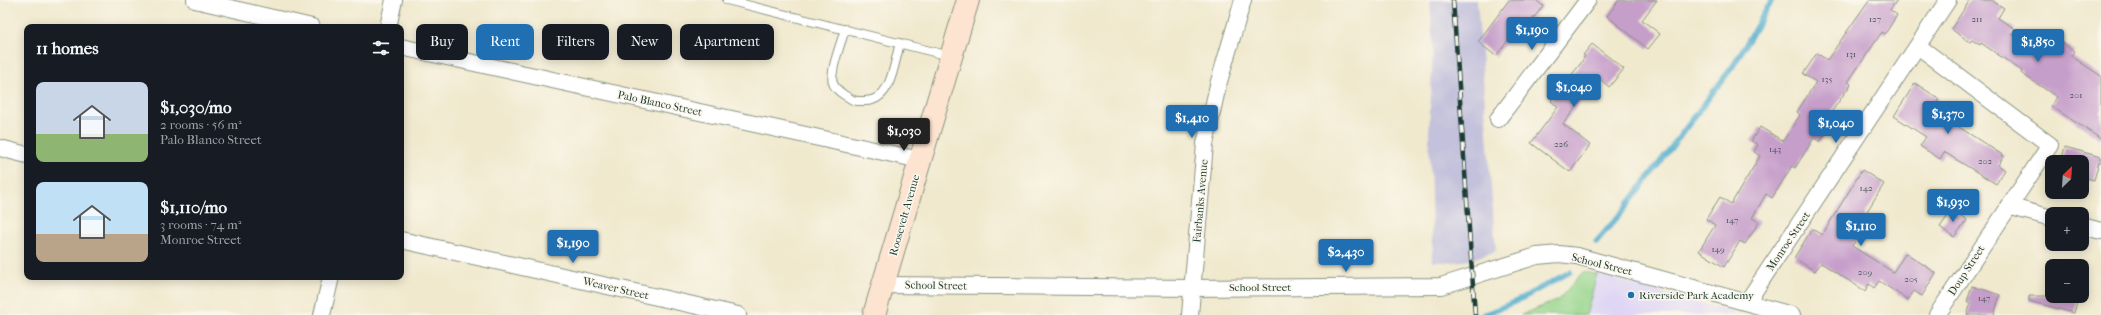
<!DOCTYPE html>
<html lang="en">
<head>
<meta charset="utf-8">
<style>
  body { margin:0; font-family:"IM FELL French Canon",serif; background:#242831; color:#f1f3f6; height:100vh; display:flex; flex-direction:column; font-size:15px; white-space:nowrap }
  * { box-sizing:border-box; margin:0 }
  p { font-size:13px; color:#9ea1a6 }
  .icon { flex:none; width:22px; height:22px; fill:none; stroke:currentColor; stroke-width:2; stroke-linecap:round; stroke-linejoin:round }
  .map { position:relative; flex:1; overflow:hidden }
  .panel { position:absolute; left:24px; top:24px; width:380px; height:256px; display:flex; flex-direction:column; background:#171b24; border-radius:8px; box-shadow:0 2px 10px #0003 }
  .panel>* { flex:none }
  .guide { position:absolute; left:416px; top:24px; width:380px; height:36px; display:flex; gap:8px }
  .needle { width:26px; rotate:25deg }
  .buttons { position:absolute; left:2045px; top:155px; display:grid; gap:8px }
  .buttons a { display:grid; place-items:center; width:44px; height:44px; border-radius:8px; background:#171b24; box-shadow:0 2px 10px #0003; font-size:20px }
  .price { position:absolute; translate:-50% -34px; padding:0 9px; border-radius:4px; background:#1f6fb2; color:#fff; font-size:13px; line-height:26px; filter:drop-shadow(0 1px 2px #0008) }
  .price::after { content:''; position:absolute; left:50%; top:24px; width:12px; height:9px; margin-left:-6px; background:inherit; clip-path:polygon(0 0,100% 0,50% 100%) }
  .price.on { background:#222; color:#fff }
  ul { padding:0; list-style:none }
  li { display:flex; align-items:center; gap:12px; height:100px; padding:0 12px }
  li span { display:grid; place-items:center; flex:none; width:112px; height:80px; border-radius:8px; color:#555 }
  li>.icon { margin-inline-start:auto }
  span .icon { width:48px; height:48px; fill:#fffc; stroke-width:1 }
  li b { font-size:17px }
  h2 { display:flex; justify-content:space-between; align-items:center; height:48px; padding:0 12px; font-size:17px }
  .pill { padding:0 14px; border-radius:8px; background:#171b24; box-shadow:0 2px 10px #0003; font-size:14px; line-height:36px }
  .pill.on { background:#1f6fb2; color:#fff }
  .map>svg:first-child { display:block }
  .built { fill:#ded5f5 }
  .industrial { fill:#c3c1db }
  .green { fill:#94d48a; stroke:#5a885f }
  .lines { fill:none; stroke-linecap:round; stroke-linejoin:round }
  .stream { stroke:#4eabcc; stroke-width:5.5 }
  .building { fill:#c69eca }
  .service-casing { stroke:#889381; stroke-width:10 }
  .minor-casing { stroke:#889381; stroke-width:18 }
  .secondary-casing { stroke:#889381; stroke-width:24 }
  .service { stroke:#fff; stroke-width:8 }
  .minor { stroke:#fff; stroke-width:16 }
  .secondary { stroke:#fde4d0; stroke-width:22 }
  .rail-casing { stroke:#1f3d34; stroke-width:4.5 }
  .rail { stroke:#fbf7ec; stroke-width:3; stroke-dasharray:9; stroke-linecap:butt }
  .poi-dot { fill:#1f6fb2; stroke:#fbf7ec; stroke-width:1.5 }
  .labels { text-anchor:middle; stroke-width:3; stroke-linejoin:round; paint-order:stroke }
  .number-label { font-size:9px; fill:#49555a }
  .street-label { font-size:11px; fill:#1f3d34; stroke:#fbf7ec }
  .poi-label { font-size:11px; fill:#1f3d34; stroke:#fbf7ec; text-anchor:start }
</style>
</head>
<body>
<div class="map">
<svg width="2101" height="315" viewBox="0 0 2101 315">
  <rect width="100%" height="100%" fill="#fbf7ec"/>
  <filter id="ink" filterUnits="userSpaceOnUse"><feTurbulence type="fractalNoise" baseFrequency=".025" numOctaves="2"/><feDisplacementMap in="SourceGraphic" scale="8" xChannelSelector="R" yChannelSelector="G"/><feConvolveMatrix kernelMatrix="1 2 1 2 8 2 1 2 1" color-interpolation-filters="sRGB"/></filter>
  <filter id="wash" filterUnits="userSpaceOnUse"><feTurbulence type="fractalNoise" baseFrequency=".012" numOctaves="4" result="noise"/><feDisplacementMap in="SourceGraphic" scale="16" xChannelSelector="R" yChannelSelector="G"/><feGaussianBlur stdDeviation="0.9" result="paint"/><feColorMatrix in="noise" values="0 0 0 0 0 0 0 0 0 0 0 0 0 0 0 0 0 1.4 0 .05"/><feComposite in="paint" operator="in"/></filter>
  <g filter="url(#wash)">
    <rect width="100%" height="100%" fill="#f0e9ce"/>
    <!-- built -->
    <path class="built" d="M 1597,274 L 1742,315 L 1586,315 Z"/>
    <!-- industrial -->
    <path class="industrial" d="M 1430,0 L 1477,0 L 1496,251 L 1469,260 L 1453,262 L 1433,262 L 1429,133 L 1433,47 Z"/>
    <!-- green -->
    <path class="green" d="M 1583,272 L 1597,274 L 1586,315 L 1521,315 L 1558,300 Z"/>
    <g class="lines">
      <!-- stream -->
      <path class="stream" d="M 1596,242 L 1623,211 L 1733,66 L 1772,0
        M 1483,315 L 1517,301 L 1570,272"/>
    </g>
    <g id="blocks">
      <!-- building -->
      <path class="building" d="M 1509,0 L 1536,0 L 1543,6 L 1528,25 L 1523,21 L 1496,56 L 1478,42 Z
        M 1619,0 L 1657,0 L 1642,20 L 1660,34 L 1648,49 L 1607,16 Z
        M 1869,0 L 1897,0 L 1890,10 L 1897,15 L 1885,34 L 1882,32 L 1848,82 L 1851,84 L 1828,117 L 1834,121 L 1820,142 L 1814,138 L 1795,168 L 1792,166 L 1772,198 L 1766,194 L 1752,218 L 1759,222 L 1745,244 L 1740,241 L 1724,267 L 1699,251 L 1715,225 L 1706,219 L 1720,197 L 1731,204 L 1760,156 L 1754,152 L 1758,145 L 1751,141 L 1760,127 L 1783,141 L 1800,115 L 1797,112 L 1816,82 L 1803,74 L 1817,53 L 1827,60 Z
        M 1970,0 L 1991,0 L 2004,8 L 1998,18 L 2015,29 L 2012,34 L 2037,50 L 2048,33 L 2074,51 L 2071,56 L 2101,76 L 2101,139 L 2051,106 L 2057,97 L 2021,73 L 2022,71 L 1981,43 L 1980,45 L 1972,40 L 1970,42 L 1951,29 Z
        M 1592,44 L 1624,69 L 1609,87 L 1599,78 L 1563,124 L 1590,145 L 1570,172 L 1531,143 L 1558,107 L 1551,101 L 1581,63 L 1585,56 L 1583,55 Z
        M 1915,83 L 1939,99 L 1934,107 L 1959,122 L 1956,125 L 1962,129 L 2004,156 L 1998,165 L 2005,170 L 1996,184 L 1944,152 L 1940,159 L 1920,146 L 1926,137 L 1894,116 Z
        M 2065,147 L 2101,157 L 2101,162 L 2099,162 L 2094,180 L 2082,177 L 2082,162 L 2061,162 Z
        M 1862,170 L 1884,184 L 1864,216 L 1869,220 L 1852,246 L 1893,272 L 1906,253 L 1936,273 L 1922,296 L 1914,291 L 1908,300 L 1879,281 L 1874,288 L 1869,284 L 1865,291 L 1821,263 L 1815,271 L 1794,258 L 1812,229 L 1822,235 Z
        M 1952,210 L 1967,220 L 1954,237 L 1940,227 Z
        M 1972,286 L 2000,295 L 1994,315 L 1967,315 L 1971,303 L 1967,302 Z
        M 2029,296 L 2079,296 L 2074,313 L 2029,301 Z"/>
    </g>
  </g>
  <g filter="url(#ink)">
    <use href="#blocks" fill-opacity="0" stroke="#889381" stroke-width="1"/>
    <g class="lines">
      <!-- service casing -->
      <g class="service-casing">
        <path id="service" d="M 727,0 L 950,56
          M 845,29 C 842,41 829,72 833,83 C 835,90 844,95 851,99 C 855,102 860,101 865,101 C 892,101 894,63 900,43"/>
      </g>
      <!-- minor casing -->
      <g class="minor-casing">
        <path id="minor" d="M 195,0 L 312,27
          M 388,27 L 394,0
          M 1918,46 L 2050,145 L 1937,315
          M 401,47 L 920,160
          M 1498,119 L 1588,0
          M 0,148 L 27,155
          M 2008,206 L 2052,218
          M 2082,226 L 2101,231
          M 401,240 L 738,315
          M 883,285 L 1192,288 L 1441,286 L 1537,256 L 1559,254 L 1577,256 L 1792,315
          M 1747,302 L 1948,0
          M 322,315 L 331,277
          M 1190,315 L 1205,144 L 1218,85 L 1243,0"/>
      </g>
      <!-- secondary casing -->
      <g class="secondary-casing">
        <path id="secondary" d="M 874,315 L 968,0"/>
      </g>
      <!-- service -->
      <use href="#service" class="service"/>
      <!-- minor -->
      <use href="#minor" class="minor"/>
      <!-- secondary -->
      <use href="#secondary" class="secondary"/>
      <!-- rail casing -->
      <g class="rail-casing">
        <path id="rail" d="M 1453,0 L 1475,315"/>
      </g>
      <!-- rail -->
      <use href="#rail" class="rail"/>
    </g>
  </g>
  <!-- markers -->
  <circle class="poi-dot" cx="1631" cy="295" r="4"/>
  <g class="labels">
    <!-- number labels -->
    <g class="number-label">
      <text x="1875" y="22">127</text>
      <text x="1977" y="22">211</text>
      <text x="1851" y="57">131</text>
      <text x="1827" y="82">135</text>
      <text x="2076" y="98">201</text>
      <text x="1561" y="147">226</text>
      <text x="1775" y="152">143</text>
      <text x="1985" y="164">202</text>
      <text x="1866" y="191">142</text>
      <text x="1732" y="223">147</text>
      <text x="1718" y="252">149</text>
      <text x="1865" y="275">209</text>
      <text x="1911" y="282">205</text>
      <text x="1984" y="301">147</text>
    </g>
    <!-- street labels -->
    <g class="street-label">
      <text transform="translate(660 103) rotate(12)" y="4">Palo Blanco Street</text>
      <text transform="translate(1200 201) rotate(-85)" y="4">Fairbanks Avenue</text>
      <text transform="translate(904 215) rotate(-74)" y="4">Roosevelt Avenue</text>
      <text transform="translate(1788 241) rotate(-56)" y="4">Monroe Street</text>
      <text transform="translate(1602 264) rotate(14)" y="4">School Street</text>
      <text transform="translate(1966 270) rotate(-57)" y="4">Doup Street</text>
      <text transform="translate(936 285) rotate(1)" y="4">School Street</text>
      <text x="1260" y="291">School Street</text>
      <text transform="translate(616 288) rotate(13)" y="4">Weaver Street</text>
    </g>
    <!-- poi labels -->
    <g class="poi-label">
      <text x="1639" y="299">Riverside Park Academy</text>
    </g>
  </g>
</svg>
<div class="buttons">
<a><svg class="needle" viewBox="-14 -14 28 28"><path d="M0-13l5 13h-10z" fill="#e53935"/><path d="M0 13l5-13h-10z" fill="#9ea1a6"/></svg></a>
<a>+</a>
<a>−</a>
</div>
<b class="price" style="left:1532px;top:51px">$1,190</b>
<b class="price" style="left:2038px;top:63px">$1,850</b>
<b class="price" style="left:1574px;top:108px">$1,040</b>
<b class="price" style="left:1948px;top:135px">$1,370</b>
<b class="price" style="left:1192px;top:139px">$1,410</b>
<b class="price" style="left:1836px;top:144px">$1,040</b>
<b class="price on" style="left:904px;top:152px">$1,030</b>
<b class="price" style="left:1953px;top:223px">$1,930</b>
<b class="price" style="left:1861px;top:247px">$1,110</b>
<b class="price" style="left:573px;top:264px">$1,190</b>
<b class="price" style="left:1346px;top:273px">$2,430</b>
<div class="guide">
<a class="pill">Buy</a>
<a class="pill on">Rent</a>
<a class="pill">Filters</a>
<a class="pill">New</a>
<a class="pill">Apartment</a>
</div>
<section class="panel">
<h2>11 homes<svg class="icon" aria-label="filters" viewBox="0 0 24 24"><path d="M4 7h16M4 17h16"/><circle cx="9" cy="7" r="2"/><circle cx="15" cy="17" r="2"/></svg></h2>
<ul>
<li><span style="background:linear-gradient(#c9d6e8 65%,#8fb573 0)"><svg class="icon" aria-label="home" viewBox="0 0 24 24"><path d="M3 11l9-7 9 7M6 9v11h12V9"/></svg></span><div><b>$1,030/mo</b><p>2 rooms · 56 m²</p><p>Palo Blanco Street</p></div></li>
<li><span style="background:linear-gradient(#bfe0f5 65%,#b9a48a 0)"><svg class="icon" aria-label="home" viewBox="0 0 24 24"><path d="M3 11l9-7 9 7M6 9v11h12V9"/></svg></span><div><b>$1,110/mo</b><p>3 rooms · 74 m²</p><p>Monroe Street</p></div></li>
</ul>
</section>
</div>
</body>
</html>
